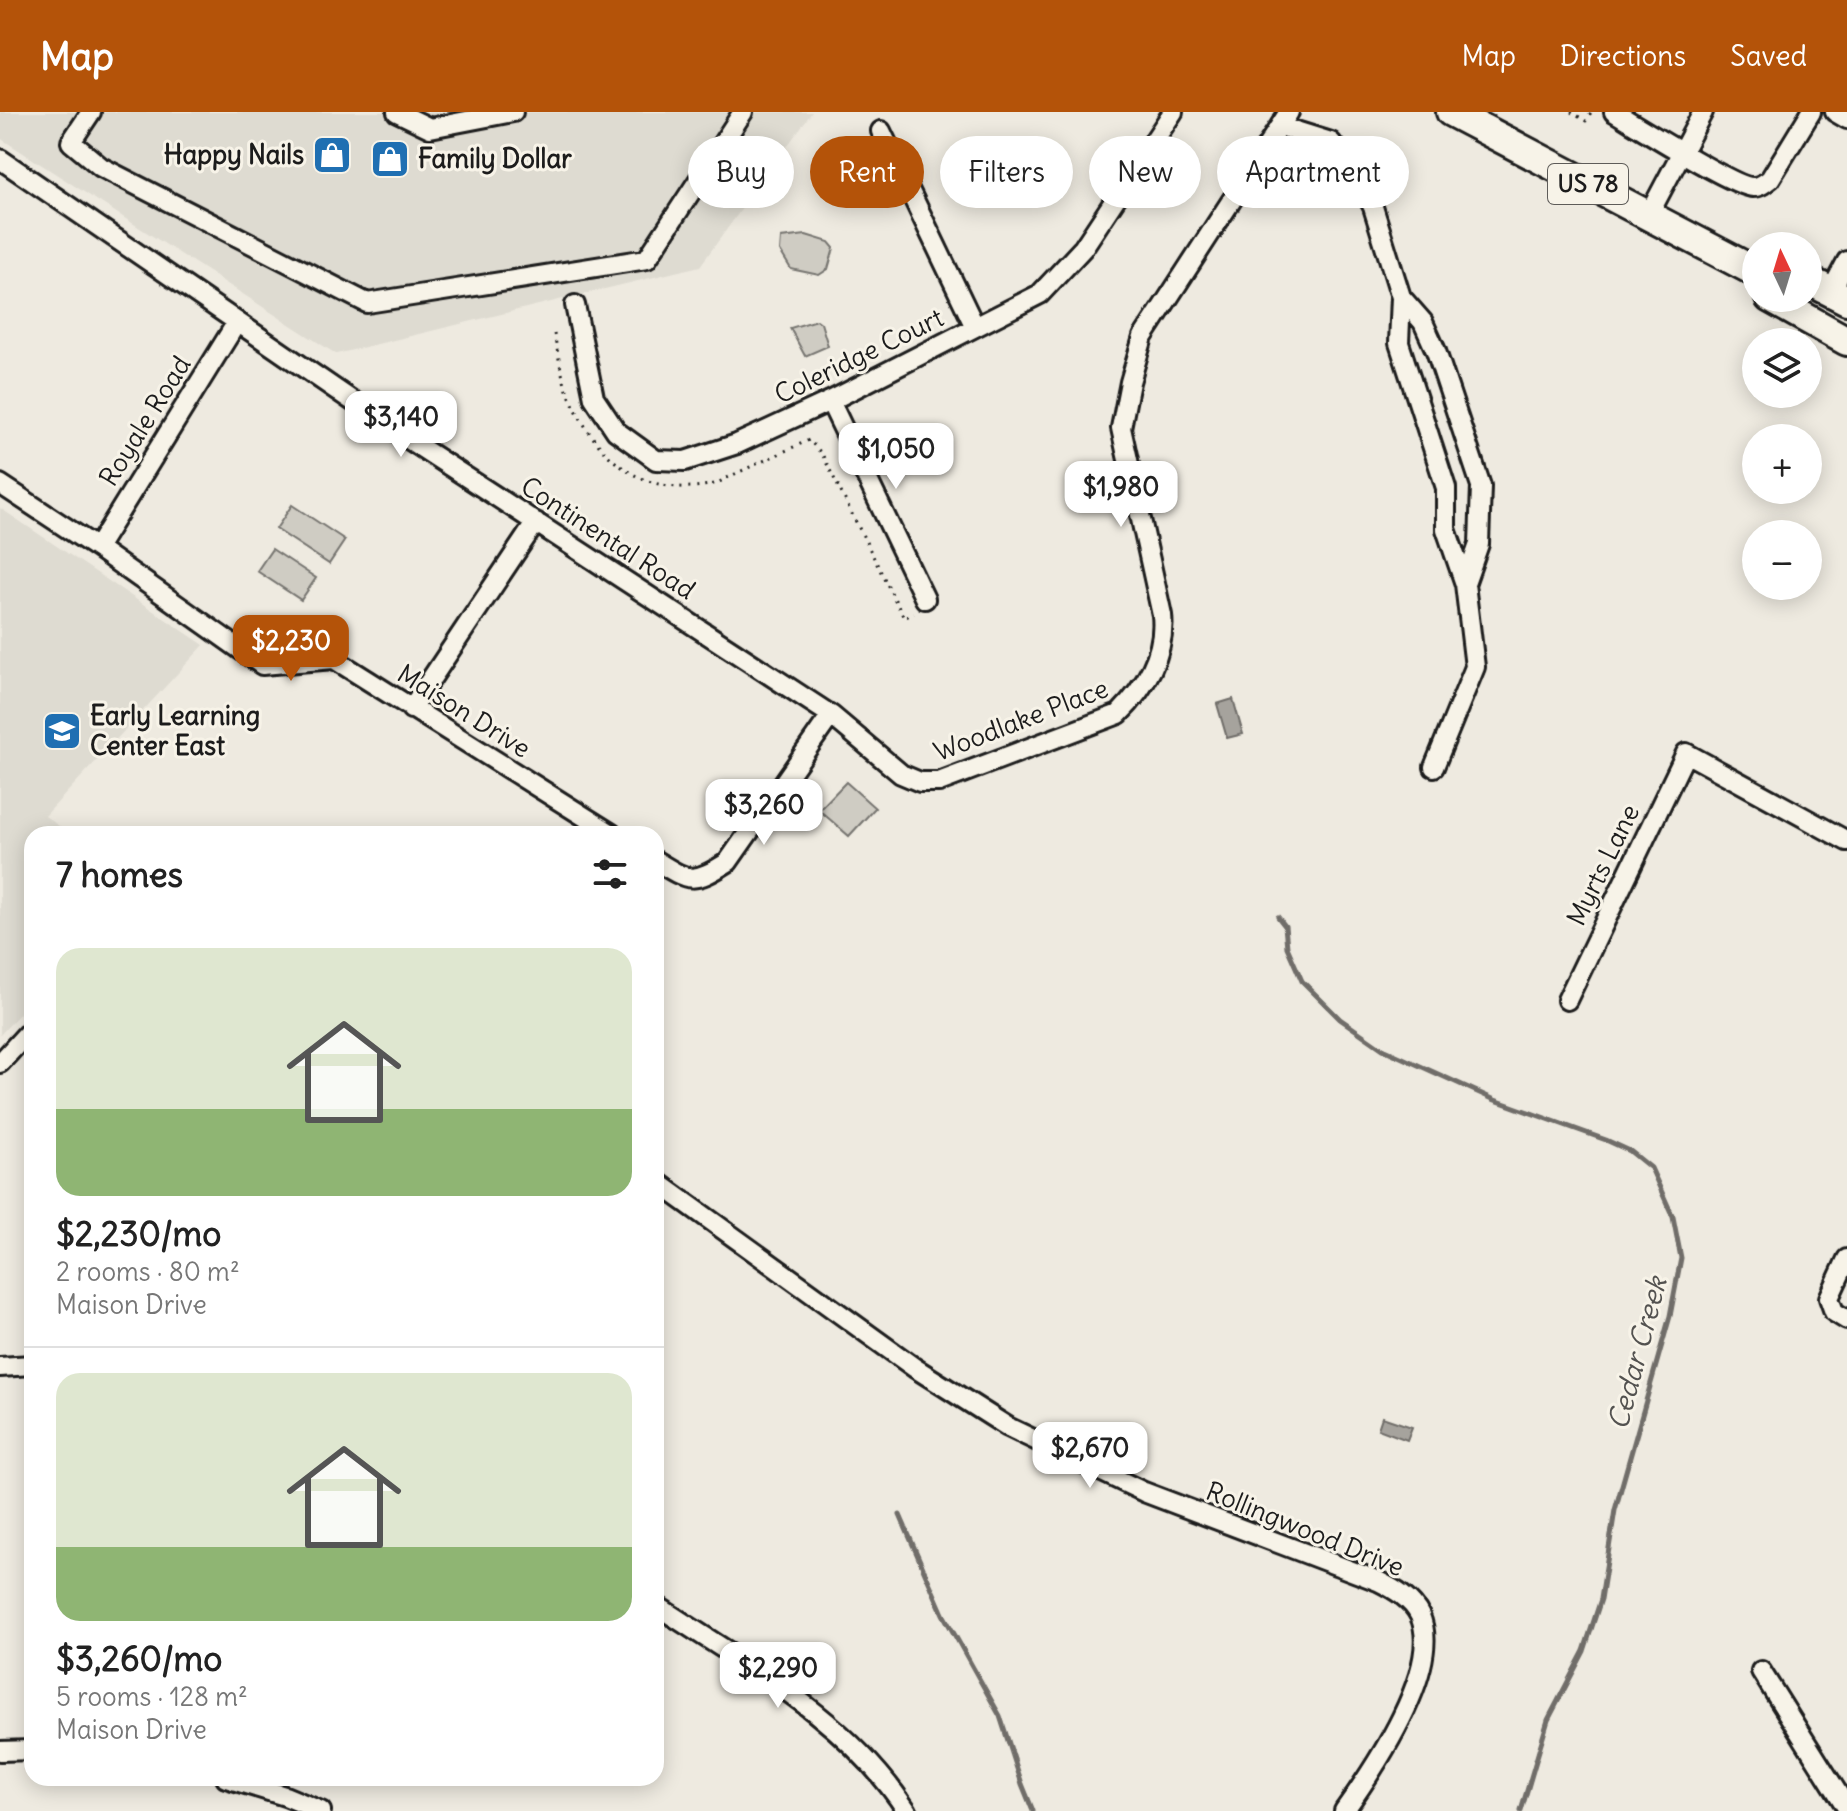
<!DOCTYPE html>
<html lang="en">
<head>
<meta charset="utf-8">
<style>
  body { margin:0; font-family:Delius,sans-serif; background:#f2f2f2; color:#222; height:100vh; display:flex; flex-direction:column; font-size:30px; white-space:nowrap }
  * { box-sizing:border-box; margin:0 }
  p { font-size:26px; color:#767676 }
  .icon { flex:none; width:44px; height:44px; fill:none; stroke:currentColor; stroke-width:2; stroke-linecap:round; stroke-linejoin:round }
  .map { position:relative; flex:1; overflow:hidden }
  .details { position:absolute; left:24px; top:714px; width:640px; height:960px; display:flex; flex-direction:column; background:#fff; border-radius:24px; box-shadow:0 4px 20px #0003 }
  .details>* { flex:none }
  .guide { position:absolute; left:688px; top:24px; width:760px; height:72px; display:flex; gap:16px }
  .needle { width:52px; rotate:356deg }
  .controls { position:absolute; left:1742px; top:120px; display:grid; gap:16px }
  .controls a { display:grid; place-items:center; width:80px; height:80px; border-radius:50%; background:#fff; box-shadow:0 4px 20px #0003; font-size:40px }
  .price { position:absolute; translate:-50% -68px; padding:0 18px; border-radius:16px; background:#fff; color:#222; font-size:26px; line-height:52px; filter:drop-shadow(0 2px 4px #0008) }
  .price::after { content:''; position:absolute; left:50%; top:48px; width:24px; height:18px; margin-left:-12px; background:inherit; clip-path:polygon(0 0,100% 0,50% 100%) }
  .price.on { background:#b45309; color:#fff }
  ul { padding:0; list-style:none }
  li { display:grid; align-content:center; gap:16px; height:424px; padding:0 32px }
  li+li { border-top:2px solid #e0e0e0 }
  li span { display:grid; place-items:center; height:248px; border-radius:24px; color:#555 }
  li>.icon { margin-inline-start:auto }
  span .icon { width:144px; height:144px; fill:#fffc; stroke-width:1 }
  li b { font-size:34px }
  h2 { display:flex; justify-content:space-between; align-items:center; height:96px; padding:0 32px; font-size:34px }
  .chip { padding:0 28px; border-radius:36px; background:#fff; box-shadow:0 4px 20px #0003; font-size:28px; line-height:72px }
  .chip.on { background:#b45309; color:#fff }
  header { display:flex; align-items:center; gap:48px; box-sizing:border-box; height:112px; padding:0 40px; background:#b45309; color:#fff }
  header strong { font-size:38px }
  nav { display:flex; gap:44px; margin-inline-start:auto; font-size:28px }
  .map>svg:first-child { display:block }
  .built { fill:#dedbd1 }
  .green { fill:#cfccc3; stroke:#767470; stroke-width:2 }
  .water { fill:#a6a39d; stroke:#6f6d69; stroke-width:2 }
  .lines { fill:none; stroke-linecap:round; stroke-linejoin:round }
  .stream { stroke:#6f6d69; stroke-width:5 }
  .minor-casing { stroke:#1c1c1c; stroke-width:24 }
  .highway-casing { stroke:#1c1c1c; stroke-width:34 }
  .path { stroke:#1c1c1c; stroke-width:3; stroke-dasharray:2 6; stroke-linecap:butt }
  .minor { stroke:#f7f3e8; stroke-width:18 }
  .highway { stroke:#f7f3e8; stroke-width:28 }
  .labels { text-anchor:middle; stroke-width:6; stroke-linejoin:round; paint-order:stroke }
  .shield { fill:#f7f3e8; stroke:#5e5c59; stroke-width:2 }
  .shield-label { font-size:24px; font-weight:bold; fill:#1c1c1c }
  .poi-label { font-size:26px; font-weight:bold; fill:#1c1c1c; stroke:#f7f3e8; text-anchor:start }
  .street-label { font-size:26px; fill:#1c1c1c; stroke:#f7f3e8 }
  .water-label { font-size:28px; font-style:italic; fill:#535250; stroke:#f7f3e8 }
</style>
</head>
<body>
<header>
<strong>Map</strong>
<nav><a>Map</a><a>Directions</a><a>Saved</a></nav>
</header>
<div class="map">
<svg width="1847" height="1699" viewBox="0 0 1847 1699">
  <rect width="100%" height="100%" fill="#eeeae0"/>
  <filter id="ink" filterUnits="userSpaceOnUse"><feTurbulence type="fractalNoise" baseFrequency=".0125" numOctaves="2"/><feDisplacementMap in="SourceGraphic" scale="16" xChannelSelector="R" yChannelSelector="G"/><feConvolveMatrix kernelMatrix="1 2 1 2 8 2 1 2 1" color-interpolation-filters="sRGB"/></filter>
  <g filter="url(#ink)">
    <!-- built -->
    <path class="built" d="M 0,0 L 812,0 L 700,154 L 336,242 L 0,26 Z
      M 0,396 L 204,533 L 45,704 L 70,722 L 32,722 L 32,888 L 0,923 Z"/>
    <!-- green -->
    <path class="green" d="M 806,123 L 829,130 L 834,136 L 828,157 L 819,163 L 791,157 L 780,139 L 781,126 Z
      M 817,208 L 821,211 L 828,234 L 805,244 L 790,216 Z
      M 292,393 L 345,428 L 329,452 L 276,417 Z
      M 272,437 L 316,466 L 301,488 L 257,459 Z
      M 846,670 L 875,696 L 849,724 L 819,698 Z"/>
    <!-- water -->
    <path class="water" d="M 1233,587 L 1243,622 L 1227,626 L 1217,592 Z
      M 1382,1305 L 1412,1315 L 1407,1328 L 1378,1317 Z"/>
    <g class="lines">
      <!-- stream -->
      <path class="stream" d="M 1278,805 L 1285,814 L 1287,835 L 1302,869 L 1340,907 L 1383,937 L 1495,988 L 1606,1028 L 1630,1039 L 1651,1056 L 1673,1105 L 1681,1146 L 1670,1204 L 1615,1398 L 1601,1487 L 1584,1539 L 1548,1608 L 1521,1699
        M 900,1403 L 943,1502 L 1000,1604 L 1022,1672 L 1033,1699"/>
      <!-- minor casing -->
      <g class="minor-casing">
        <path id="minor" d="M 91,0 L 71,30 L 101,55 L 367,191 L 647,147 L 743,0
          M 397,0 L 430,16 L 513,0
          M 1614,0 C 1636,13 1736,76 1753,75 C 1760,75 1765,71 1770,67 L 1811,0
          M 1835,0 L 1847,7
          M 1280,14 L 1331,30 L 1362,73 L 1373,95 L 1401,185 L 1399,231 L 1446,376 L 1446,417 L 1465,472 L 1475,555 L 1434,655
          M 881,19 L 975,215
          M 0,47 L 405,325 L 831,603 L 901,662 L 920,670 L 939,670 L 1119,602 C 1145,576 1166,541 1162,503 L 1121,316 L 1130,270 L 1143,225 L 1289,0
          M 1648,104 L 1703,0
          M 1831,179 L 1847,149
          M 1401,185 L 1423,210 L 1436,239 L 1481,374 L 1479,432 L 1465,472
          M 575,193 L 594,286 L 616,319 L 656,348 L 685,349 L 737,332 L 830,289 L 1040,182 L 1083,136 L 1173,0
          M 830,289 L 925,487
          M 0,372 L 97,436 L 262,553 L 334,547 L 612,722
          M 97,436 L 237,210
          M 411,597 L 536,410
          M 656,749 C 690,770 693,772 728,750 L 831,603
          M 1567,888 L 1686,641 L 1847,729
          M 0,951 L 32,916
          M 656,1069 L 915,1256 L 1008,1315 L 1144,1380 L 1378,1469 C 1394,1477 1412,1487 1420,1504 C 1443,1556 1374,1657 1344,1699
          M 1847,1147 L 1829,1186 L 1834,1200 L 1847,1208
          M 0,1255 L 32,1253
          M 656,1493 C 746,1553 847,1606 907,1699
          M 1761,1559 L 1847,1696
          M 0,1639 L 32,1638
          M 226,1666 L 285,1684 L 321,1699"/>
      </g>
      <!-- highway casing -->
      <g class="highway-casing">
        <path id="highway" d="M 1451,0 L 1756,160
          M 1808,168 L 1847,188
          M 1770,186 L 1847,229"/>
      </g>
      <!-- path -->
      <path class="path" d="M 1571,0 L 1586,9 L 1592,0
        M 554,222 C 559,244 561,267 571,287 C 597,346 641,385 709,373 C 718,372 728,365 737,361 C 761,350 785,339 809,328 L 822,342 L 904,506 L 914,501"/>
      <!-- minor -->
      <use href="#minor" class="minor"/>
      <!-- highway -->
      <use href="#highway" class="highway"/>
    </g>
  </g>
  <!-- icons -->
  <defs>
    <g id="shop-square" transform="scale(2)"><rect x="-9" y="-9" width="18" height="18" rx="4" fill="#1f6fb2" stroke="#f7f3e8"/><path d="M-5-2.5h2.3a2.7 3.5 0 0 1 5.4 0H5L5.5 6h-11ZM-1.5-2.5h3a1.5 2.3 0 0 0-3 0Z" fill="#fff"/></g>
    <g id="school-square" transform="scale(2)"><rect x="-9" y="-9" width="18" height="18" rx="4" fill="#1f6fb2" stroke="#f7f3e8"/><path d="M0-5L7-2L0 1L-7-2ZM-4 1L0 2.5L4 1V4Q0 6-4 4Z" fill="#fff"/></g>
  </defs>
  <g fill-rule="evenodd">
    <use href="#shop-square" x="332" y="43"/>
    <use href="#shop-square" x="390" y="47"/>
    <use href="#school-square" x="62" y="619"/>
  </g>
  <g class="labels">
    <!-- shield labels -->
    <rect class="shield" x="1548" y="52" width="80" height="40" rx="6"/>
    <g class="shield-label">
      <text x="1588" y="80">US 78</text>
    </g>
    <!-- poi labels -->
    <g class="poi-label">
      <text x="304" y="52" text-anchor="end">Happy Nails</text>
      <text x="418" y="56">Family Dollar</text>
      <text x="90" y="613">Early Learning<tspan x="90" dy="30">Center East</tspan></text>
    </g>
    <!-- street labels -->
    <g class="street-label">
      <text transform="translate(859 244) rotate(-26)" y="9">Coleridge Court</text>
      <text transform="translate(145 309) rotate(-58)" y="9">Royale Road</text>
      <text transform="translate(608 426) rotate(33)" y="9">Continental Road</text>
      <text transform="translate(464 599) rotate(32)" y="9">Maison Drive</text>
      <text transform="translate(1021 608) rotate(-21)" y="9">Woodlake Place</text>
      <text transform="translate(1603 753) rotate(-64)" y="9">Myrts Lane</text>
      <text transform="translate(1305 1417) rotate(22)" y="9">Rollingwood Drive</text>
    </g>
    <!-- water labels -->
    <g class="water-label">
      <text transform="translate(1637 1241) rotate(-75)" y="10">Cedar Creek</text>
    </g>
  </g>
</svg>
<div class="controls">
<a><svg class="needle" viewBox="-14 -14 28 28"><path d="M0-13l5 13h-10z" fill="#e53935"/><path d="M0 13l5-13h-10z" fill="#767676"/></svg></a>
<a><svg class="icon" aria-label="layers" viewBox="0 0 24 24"><path d="M12 4l9 5-9 5-9-5zM3 14l9 5 9-5"/></svg></a>
<a>+</a>
<a>−</a>
</div>
<b class="price" style="left:401px;top:347px">$3,140</b>
<b class="price" style="left:896px;top:379px">$1,050</b>
<b class="price" style="left:1121px;top:417px">$1,980</b>
<b class="price on" style="left:291px;top:571px">$2,230</b>
<b class="price" style="left:764px;top:735px">$3,260</b>
<b class="price" style="left:1090px;top:1378px">$2,670</b>
<b class="price" style="left:778px;top:1598px">$2,290</b>
<div class="guide">
<a class="chip">Buy</a>
<a class="chip on">Rent</a>
<a class="chip">Filters</a>
<a class="chip">New</a>
<a class="chip">Apartment</a>
</div>
<section class="details">
<h2>7 homes<svg class="icon" aria-label="filters" viewBox="0 0 24 24"><path d="M4 7h16M4 17h16"/><circle cx="9" cy="7" r="2"/><circle cx="15" cy="17" r="2"/></svg></h2>
<ul>
<li><span style="background:linear-gradient(#dfe7d0 65%,#8fb573 0)"><svg class="icon" aria-label="home" viewBox="0 0 24 24"><path d="M3 11l9-7 9 7M6 9v11h12V9"/></svg></span><div><b>$2,230/mo</b><p>2 rooms · 80 m²</p><p>Maison Drive</p></div></li>
<li><span style="background:linear-gradient(#dfe7d0 70%,#8fb573 0)"><svg class="icon" aria-label="home" viewBox="0 0 24 24"><path d="M3 11l9-7 9 7M6 9v11h12V9"/></svg></span><div><b>$3,260/mo</b><p>5 rooms · 128 m²</p><p>Maison Drive</p></div></li>
</ul>
</section>
</div>
</body>
</html>
